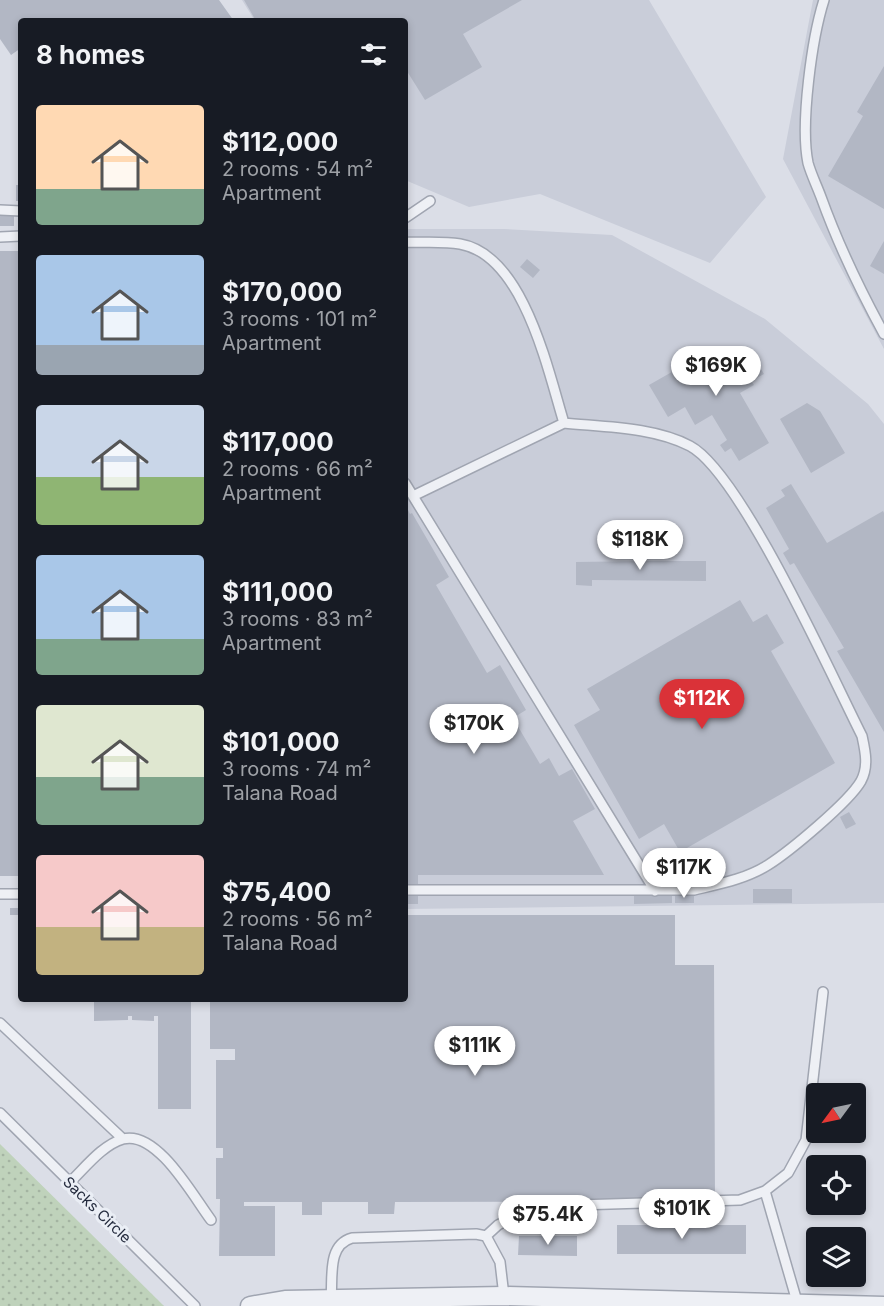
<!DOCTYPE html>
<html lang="en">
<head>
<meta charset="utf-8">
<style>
  body { margin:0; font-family:Inter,sans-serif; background:#20242c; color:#f1f3f6; height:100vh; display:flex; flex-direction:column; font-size:22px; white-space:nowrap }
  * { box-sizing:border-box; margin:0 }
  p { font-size:20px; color:#9ea1a6 }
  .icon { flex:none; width:33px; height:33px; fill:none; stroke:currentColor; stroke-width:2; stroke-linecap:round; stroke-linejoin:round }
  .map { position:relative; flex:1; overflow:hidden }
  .side { position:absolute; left:18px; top:18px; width:390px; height:984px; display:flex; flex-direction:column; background:#171b24; border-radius:6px; box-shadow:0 3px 9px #0003 }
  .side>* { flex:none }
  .needle { width:39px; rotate:237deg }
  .fabs { position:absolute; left:806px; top:1083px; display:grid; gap:12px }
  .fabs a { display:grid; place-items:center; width:60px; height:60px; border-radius:6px; background:#171b24; box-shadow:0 3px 9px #0003; font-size:30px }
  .price { position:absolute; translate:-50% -51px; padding:0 14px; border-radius:21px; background:#fff; color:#222; font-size:20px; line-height:39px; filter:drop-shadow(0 2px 3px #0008) }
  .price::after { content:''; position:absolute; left:50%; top:36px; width:18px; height:14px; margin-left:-9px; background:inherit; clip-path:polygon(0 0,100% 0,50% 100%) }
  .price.on { background:#da3238; color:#fff }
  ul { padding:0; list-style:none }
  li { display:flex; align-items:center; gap:18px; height:150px; padding:0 18px }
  li span { display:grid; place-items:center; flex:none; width:168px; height:120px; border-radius:6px; color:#555 }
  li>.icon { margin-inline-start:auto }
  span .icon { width:72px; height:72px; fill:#fffc; stroke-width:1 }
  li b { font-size:26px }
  h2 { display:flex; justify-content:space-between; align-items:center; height:72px; padding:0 18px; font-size:26px }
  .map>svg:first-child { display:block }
  .built { fill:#c9cdd9 }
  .grass { fill:url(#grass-dots) }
  .building { fill:#b2b7c4 }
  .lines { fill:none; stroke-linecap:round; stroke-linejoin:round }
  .lane-casing { stroke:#a0a5b1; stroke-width:12 }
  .street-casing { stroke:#a0a5b1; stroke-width:21 }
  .lane { stroke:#eef0f5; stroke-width:9 }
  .street { stroke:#eef0f5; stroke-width:18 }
  .labels { text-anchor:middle; stroke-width:6; stroke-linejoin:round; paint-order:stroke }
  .street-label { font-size:15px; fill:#242b3e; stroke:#eaeef5 }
</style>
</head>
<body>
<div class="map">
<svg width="884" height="1306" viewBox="0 0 884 1306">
  <defs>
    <pattern id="grass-dots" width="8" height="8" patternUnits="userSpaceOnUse" patternTransform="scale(1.5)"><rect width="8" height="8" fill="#bfd2bb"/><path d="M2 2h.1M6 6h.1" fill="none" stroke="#a4b4a2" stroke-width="1.8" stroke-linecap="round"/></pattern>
  </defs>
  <rect width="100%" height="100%" fill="#dbdee7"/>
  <!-- built -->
  <path class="built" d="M 242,0 L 649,0 L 766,197 L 710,263 L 540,194 L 469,207 L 405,180 L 405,21 L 255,21 Z
    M 813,0 L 884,0 L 884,349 L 783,159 Z
    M 405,229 L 504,229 L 612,235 L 765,319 L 868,404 L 884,424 L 884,903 L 405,909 Z"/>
  <!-- grass -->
  <path class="grass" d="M 0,1144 L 164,1306 L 0,1306 Z"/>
  <!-- building -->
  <path class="building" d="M 0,0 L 219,0 L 234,21 L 21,21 L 21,48 L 11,55 L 0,39 Z
    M 244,0 L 522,0 L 463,34 L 482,67 L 425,100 L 405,68 L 405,21 L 256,21 Z
    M 884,66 L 884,209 L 828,176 L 863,116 L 857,112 Z
    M 16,185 L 21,185 L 21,201 L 16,201 Z
    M 14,210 L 14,226 L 0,226 L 0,211 Z
    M 884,241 L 884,274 L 870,266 Z
    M 0,251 L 21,251 L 21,876 L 0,876 Z
    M 527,259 L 540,270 L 533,278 L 520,267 Z
    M 733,347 L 744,366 L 755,359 L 764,374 L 751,381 L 754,385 L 740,393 L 769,443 L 739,461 L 731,448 L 725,452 L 720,445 L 727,440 L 712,415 L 695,425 L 685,407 L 668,417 L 649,385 L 714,348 L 718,355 Z
    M 807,403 L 820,411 L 845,453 L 811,473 L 780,419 Z
    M 791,484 L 827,543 L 883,511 L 884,513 L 884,732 L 837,651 L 844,648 L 794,563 L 790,565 L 783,553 L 789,549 L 766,508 L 785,496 L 781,490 Z
    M 408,510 L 410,514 L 412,513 L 449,577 L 436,585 L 487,673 L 500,665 L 526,710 L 513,718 L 540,764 L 549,758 L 559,776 L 572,769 L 595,809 L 573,821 L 604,875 L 418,875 L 418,904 L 405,904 L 405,512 Z
    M 647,561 L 706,561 L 706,581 L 592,580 L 592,586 L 576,585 L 576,562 Z
    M 740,600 L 753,622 L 767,614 L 784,643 L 771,651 L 835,763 L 680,852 L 664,824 L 639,839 L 574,725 L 600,710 L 587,689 Z
    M 849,812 L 856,824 L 846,829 L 840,817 Z
    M 753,889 L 792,889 L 792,903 L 753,903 Z
    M 672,895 L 672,903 L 634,904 L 634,896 Z
    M 675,895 L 694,896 L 694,903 L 675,903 Z
    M 10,908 L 21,908 L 21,915 L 10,915 Z
    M 405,915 L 675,915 L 675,965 L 714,965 L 715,1201 L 395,1202 L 394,1214 L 368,1214 L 368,1202 L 322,1202 L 322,1215 L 302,1215 L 302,1202 L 244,1202 L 244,1206 L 275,1206 L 275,1256 L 219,1256 L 220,1199 L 216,1199 L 216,1158 L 223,1158 L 223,1148 L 216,1148 L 216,1060 L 235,1060 L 235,1049 L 210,1049 L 210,999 L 405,999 Z
    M 94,999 L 191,999 L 191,1109 L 158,1109 L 158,1016 L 154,1016 L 154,1021 L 132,1020 L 132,1016 L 128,1016 L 128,1020 L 94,1021 Z
    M 617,1225 L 746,1225 L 746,1254 L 617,1254 Z
    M 519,1236 L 577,1236 L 577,1256 L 518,1255 Z"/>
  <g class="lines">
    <!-- lane casing -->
    <g class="lane-casing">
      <path id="lane" d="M 824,0 C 812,38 800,124 808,163 C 811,174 817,186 821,197 C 838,244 860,290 884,334
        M 0,210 L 21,211
        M 405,218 L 430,201
        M 0,237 L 21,236
        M 405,242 C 423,243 443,241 460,244 C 524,255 548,371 564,423 C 604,427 654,427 690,446 C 741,473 832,677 862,736 C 865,750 869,766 861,781 C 849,802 790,851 768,865 C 746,879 719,884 694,890 L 405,890
        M 405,483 L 655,891
        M 413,496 L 564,423
        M 0,894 L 21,894
        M 0,1023 L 123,1139
        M 0,1113 L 195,1306
        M 69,1183 C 84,1169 102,1145 123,1139 C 157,1130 193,1196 211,1220
        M 765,1191 L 798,1305
        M 486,1236 L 498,1225 L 526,1210 L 578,1205 L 740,1200 L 765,1191 L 788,1173 L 806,1140 L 823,992
        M 331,1299 C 333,1277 327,1245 352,1238 L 476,1234 L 486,1236 L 500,1262 L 504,1296"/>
    </g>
    <!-- street casing -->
    <g class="street-casing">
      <path id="street" d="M 250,1306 L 285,1300 L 504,1296 L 884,1306"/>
    </g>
    <!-- lane -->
    <use href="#lane" class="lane"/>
    <!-- street -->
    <use href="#street" class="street"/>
  </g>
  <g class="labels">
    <!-- street labels -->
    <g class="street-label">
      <text transform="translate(97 1210) rotate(44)" y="5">Sacks Circle</text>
    </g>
  </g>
</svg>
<div class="fabs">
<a><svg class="needle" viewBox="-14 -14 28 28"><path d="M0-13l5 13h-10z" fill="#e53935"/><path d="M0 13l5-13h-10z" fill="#9ea1a6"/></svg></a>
<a><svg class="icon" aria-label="locate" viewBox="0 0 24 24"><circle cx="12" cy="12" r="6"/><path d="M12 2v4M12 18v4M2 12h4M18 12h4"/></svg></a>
<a><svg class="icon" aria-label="layers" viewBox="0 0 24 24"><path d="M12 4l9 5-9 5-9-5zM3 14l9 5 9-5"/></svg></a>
</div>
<b class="price" style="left:716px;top:397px">$169K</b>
<b class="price" style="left:640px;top:571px">$118K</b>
<b class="price on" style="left:702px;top:730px">$112K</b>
<b class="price" style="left:474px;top:755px">$170K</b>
<b class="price" style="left:684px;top:899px">$117K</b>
<b class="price" style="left:475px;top:1077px">$111K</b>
<b class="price" style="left:682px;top:1240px">$101K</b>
<b class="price" style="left:548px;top:1246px">$75.4K</b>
<section class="side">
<h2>8 homes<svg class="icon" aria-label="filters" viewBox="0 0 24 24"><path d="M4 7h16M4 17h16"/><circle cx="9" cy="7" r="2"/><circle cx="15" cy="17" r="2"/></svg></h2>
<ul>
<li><span style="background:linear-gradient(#ffd9b3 70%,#7fa58c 0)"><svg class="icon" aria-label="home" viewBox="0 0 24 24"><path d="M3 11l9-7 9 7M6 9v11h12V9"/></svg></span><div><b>$112,000</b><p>2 rooms · 54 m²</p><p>Apartment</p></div></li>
<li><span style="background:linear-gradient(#a9c7e8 75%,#9aa5b1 0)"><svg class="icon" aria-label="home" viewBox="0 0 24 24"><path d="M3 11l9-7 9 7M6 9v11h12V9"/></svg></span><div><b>$170,000</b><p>3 rooms · 101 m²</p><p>Apartment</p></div></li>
<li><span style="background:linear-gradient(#c9d6e8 60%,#8fb573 0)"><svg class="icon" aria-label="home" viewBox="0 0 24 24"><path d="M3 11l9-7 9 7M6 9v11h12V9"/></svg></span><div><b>$117,000</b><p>2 rooms · 66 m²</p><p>Apartment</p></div></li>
<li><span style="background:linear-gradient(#a9c7e8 70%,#7fa58c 0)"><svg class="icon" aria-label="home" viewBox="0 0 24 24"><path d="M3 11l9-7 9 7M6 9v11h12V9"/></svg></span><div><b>$111,000</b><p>3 rooms · 83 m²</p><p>Apartment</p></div></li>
<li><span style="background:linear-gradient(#dfe7d0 60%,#7fa58c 0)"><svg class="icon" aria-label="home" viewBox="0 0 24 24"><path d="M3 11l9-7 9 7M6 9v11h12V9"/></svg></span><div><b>$101,000</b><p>3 rooms · 74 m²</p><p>Talana Road</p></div></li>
<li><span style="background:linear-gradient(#f6c9c9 60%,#c2b280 0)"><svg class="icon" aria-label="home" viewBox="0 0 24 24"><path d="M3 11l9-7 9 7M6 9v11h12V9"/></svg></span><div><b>$75,400</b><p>2 rooms · 56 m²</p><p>Talana Road</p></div></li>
</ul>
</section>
</div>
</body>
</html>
